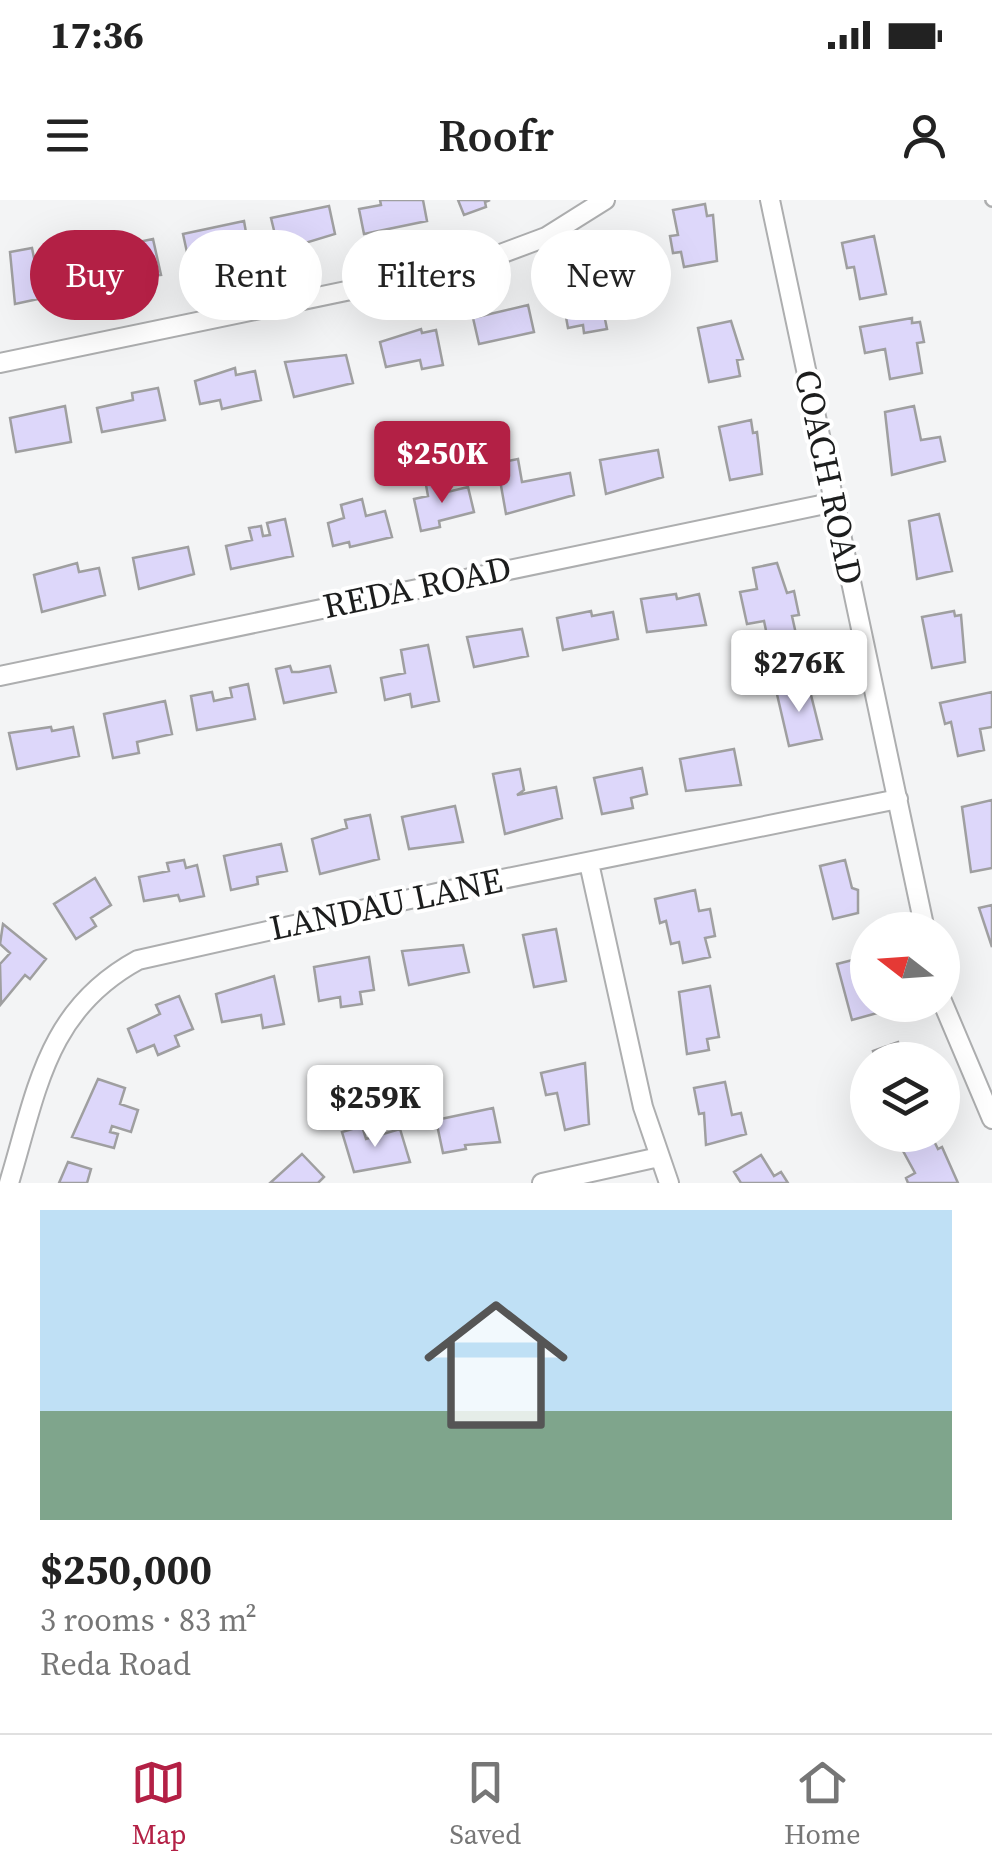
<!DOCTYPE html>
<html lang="en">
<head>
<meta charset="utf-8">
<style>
  body { margin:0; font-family:"Source Serif 4",serif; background:#f2f2f2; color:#222; height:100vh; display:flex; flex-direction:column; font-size:38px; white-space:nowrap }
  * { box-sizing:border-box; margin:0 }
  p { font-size:32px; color:#767676 }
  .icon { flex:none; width:55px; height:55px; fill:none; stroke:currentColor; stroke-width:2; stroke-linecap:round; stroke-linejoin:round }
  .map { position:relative; height:983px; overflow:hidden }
  .details { display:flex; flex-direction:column; background:#fff; flex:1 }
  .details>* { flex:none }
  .banner { position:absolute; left:30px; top:30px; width:932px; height:90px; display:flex; gap:20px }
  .needle { width:65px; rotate:287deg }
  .buttons { position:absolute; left:850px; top:712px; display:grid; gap:20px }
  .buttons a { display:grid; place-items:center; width:110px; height:110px; border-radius:50%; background:#fff; box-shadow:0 10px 40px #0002; font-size:50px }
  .price { position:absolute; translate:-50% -85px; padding:0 22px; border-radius:10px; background:#fff; color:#222; font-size:32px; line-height:65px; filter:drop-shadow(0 2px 5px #0008) }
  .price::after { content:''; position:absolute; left:50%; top:60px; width:30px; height:22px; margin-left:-15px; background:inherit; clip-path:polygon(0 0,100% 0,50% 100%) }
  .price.active { background:#b32045; color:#fff }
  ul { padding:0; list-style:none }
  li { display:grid; align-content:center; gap:20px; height:530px; padding:0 40px }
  li span { display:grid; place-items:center; height:310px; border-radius:0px; color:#555 }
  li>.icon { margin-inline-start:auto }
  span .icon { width:180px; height:180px; fill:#fffc; stroke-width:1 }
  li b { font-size:42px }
  .tag { padding:0 35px; border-radius:45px; background:#fff; box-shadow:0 10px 40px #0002; font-size:35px; line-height:90px }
  .tag.active { background:#b32045; color:#fff }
  .status { display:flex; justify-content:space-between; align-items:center; height:70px; padding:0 50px; background:#fff; direction:ltr }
  .status svg { height:28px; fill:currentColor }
  header { display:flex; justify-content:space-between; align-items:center; height:130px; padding:0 40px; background:#fff; font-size:45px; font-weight:600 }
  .tabs { display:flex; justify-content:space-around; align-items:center; height:140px; border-top:2px solid #e0e0e0; background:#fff; font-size:28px; color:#767676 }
  .tabs a { display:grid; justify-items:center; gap:5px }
  .tabs .active { color:#b32045 }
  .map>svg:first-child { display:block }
  .building { fill:#ddd7fa; stroke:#9f9fa0; stroke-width:2.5 }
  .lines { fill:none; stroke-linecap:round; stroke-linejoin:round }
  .service-casing { stroke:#adaeaf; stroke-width:14 }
  .minor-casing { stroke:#adaeaf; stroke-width:22 }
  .service { stroke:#fff; stroke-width:9 }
  .minor { stroke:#fff; stroke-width:18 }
  .labels { text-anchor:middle; stroke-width:8; stroke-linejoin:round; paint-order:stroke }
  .street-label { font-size:35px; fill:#1c1d1d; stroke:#fff }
</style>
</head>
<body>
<div class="status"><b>17:36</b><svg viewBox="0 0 49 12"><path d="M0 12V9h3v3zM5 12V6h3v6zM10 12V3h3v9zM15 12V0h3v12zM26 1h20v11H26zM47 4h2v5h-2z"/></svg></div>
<header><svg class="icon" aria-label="menu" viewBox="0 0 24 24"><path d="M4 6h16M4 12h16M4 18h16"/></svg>Roofr<svg class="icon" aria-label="person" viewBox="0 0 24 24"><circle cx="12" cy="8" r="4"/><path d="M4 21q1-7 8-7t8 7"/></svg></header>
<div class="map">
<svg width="992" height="983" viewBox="0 0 992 983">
  <rect width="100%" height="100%" fill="#f3f4f5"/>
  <!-- building -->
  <path class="building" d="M 380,0 L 423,0 L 427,21 L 364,34 L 359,9 L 381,5 Z
    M 458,0 L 490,0 L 485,2 L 486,7 L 464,15 Z
    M 705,4 L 707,16 L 713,15 L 717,61 L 684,67 L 681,52 L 673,53 L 670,36 L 678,35 L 673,10 Z
    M 329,6 L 335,34 L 279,51 L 271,18 Z
    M 244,21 L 250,55 L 209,67 L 208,62 L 190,66 L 183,34 Z
    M 874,36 L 886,94 L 860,99 L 854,67 L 847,68 L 842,43 Z
    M 153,39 L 161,75 L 92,83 L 86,53 Z
    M 32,48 L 35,63 L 46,56 L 47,61 L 65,57 L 70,83 L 36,92 L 38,99 L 15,104 L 10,52 Z
    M 622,85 L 627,115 L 605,119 L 607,129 L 584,133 L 583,125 L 568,128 L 563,101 L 579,98 L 578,92 Z
    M 528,105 L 534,132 L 479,144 L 473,118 Z
    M 912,118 L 912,123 L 920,122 L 924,142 L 917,143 L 922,173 L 890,179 L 885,149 L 865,153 L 860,127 Z
    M 731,121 L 743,159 L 737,160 L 740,176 L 709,182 L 698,128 Z
    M 421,129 L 422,133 L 436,130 L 443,165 L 422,169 L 420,160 L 386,167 L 380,142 Z
    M 346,155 L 353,183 L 294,197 L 285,162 Z
    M 235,168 L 236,175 L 255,171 L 261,200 L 222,209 L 220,200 L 200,204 L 195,181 Z
    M 158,188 L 165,220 L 102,232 L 97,208 L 133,200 L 132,193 Z
    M 65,206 L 71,242 L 16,252 L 10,218 Z
    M 914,206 L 921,240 L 940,237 L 945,261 L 892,275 L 885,212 Z
    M 751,220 L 753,233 L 757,232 L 762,274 L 730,280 L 719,227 Z
    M 658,250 L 663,277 L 606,294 L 600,260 Z
    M 518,259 L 522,282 L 570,273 L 574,295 L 506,314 L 497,263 Z
    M 440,282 L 443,293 L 468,287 L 474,312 L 439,321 L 440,327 L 421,331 L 414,299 L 428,296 L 426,285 Z
    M 362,299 L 366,316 L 385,311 L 392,337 L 350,347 L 349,342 L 333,346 L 328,323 L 344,318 L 341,305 Z
    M 939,314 L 952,371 L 917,379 L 909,321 Z
    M 285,319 L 293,356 L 231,369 L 226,346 L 252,340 L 249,328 L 261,326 L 263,336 L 270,335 L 267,323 Z
    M 188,347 L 194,374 L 139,389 L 133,358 Z
    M 77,363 L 79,372 L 99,368 L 105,395 L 42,412 L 34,375 Z
    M 777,363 L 787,393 L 794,391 L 799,415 L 792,416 L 796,434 L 768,440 L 764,421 L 747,424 L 740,392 L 757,389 L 753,368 Z
    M 676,394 L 677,399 L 699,394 L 706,425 L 647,432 L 641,399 Z
    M 591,411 L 592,416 L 613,412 L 618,439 L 563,450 L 557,418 Z
    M 954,411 L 955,416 L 961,415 L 965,462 L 932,468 L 922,417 Z
    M 522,429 L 528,456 L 474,467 L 467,437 Z
    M 428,445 L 439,501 L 412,507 L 410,494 L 385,500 L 381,478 L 405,473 L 401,450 Z
    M 290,466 L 292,472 L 299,472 L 330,466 L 336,492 L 284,503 L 276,469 Z
    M 808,483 L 822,539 L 789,546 L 776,490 Z
    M 248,484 L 255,519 L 197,530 L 191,496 L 212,492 L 214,501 L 232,497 L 230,488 Z
    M 992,492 L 992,527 L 980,529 L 984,550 L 958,556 L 951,522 L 945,524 L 940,503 Z
    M 165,501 L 172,534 L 137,542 L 139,553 L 113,558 L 104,514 Z
    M 51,527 L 52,531 L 73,527 L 79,556 L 17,569 L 9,533 Z
    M 734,549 L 741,585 L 686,591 L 680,559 Z
    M 642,568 L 647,594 L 631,598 L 633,608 L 602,614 L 594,578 Z
    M 520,569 L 524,590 L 517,595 L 556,587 L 562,618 L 505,634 L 493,574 Z
    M 992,600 L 992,668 L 971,672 L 962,607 Z
    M 455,606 L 463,642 L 409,649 L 402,617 Z
    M 370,615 L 379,659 L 320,674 L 312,639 L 347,628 L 345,620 Z
    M 281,644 L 287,671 L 257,677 L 258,684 L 231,690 L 224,656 Z
    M 184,660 L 186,668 L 197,665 L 204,696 L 180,701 L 178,695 L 144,701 L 139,677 L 169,671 L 167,663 Z
    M 845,660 L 852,688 L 858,690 L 858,713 L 833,719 L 820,666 Z
    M 95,678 L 111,705 L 91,718 L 96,726 L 76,739 L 54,704 Z
    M 695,690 L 699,711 L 710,709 L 715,736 L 705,738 L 710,757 L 683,763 L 679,742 L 671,744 L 666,721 L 660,723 L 655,699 Z
    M 992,705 L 992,747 L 979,708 Z
    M 3,724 L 46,759 L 30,779 L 25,775 L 1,804 L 0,764 L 10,753 L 0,744 Z
    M 556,729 L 566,781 L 534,787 L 523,735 Z
    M 463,745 L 469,772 L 409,785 L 402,751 Z
    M 868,756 L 868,805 L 887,805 L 888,810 L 852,820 L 837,764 Z
    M 369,757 L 374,790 L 360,792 L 362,804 L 341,807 L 340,797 L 319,801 L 314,767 Z
    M 274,776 L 284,824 L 263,828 L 261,815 L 222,822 L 216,794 Z
    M 710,786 L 719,837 L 707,839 L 709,850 L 687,854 L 679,792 Z
    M 179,796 L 193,829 L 175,836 L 179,846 L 158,855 L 154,845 L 137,852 L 128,829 L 160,814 L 156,805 Z
    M 898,842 L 905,860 L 876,860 L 873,851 Z
    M 585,863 L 589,924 L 565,930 L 557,893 L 546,895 L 541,873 Z
    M 98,879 L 125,888 L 120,904 L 138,910 L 131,932 L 112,926 L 110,932 L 118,934 L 114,948 L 72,937 Z
    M 725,882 L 732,915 L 741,913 L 746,934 L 706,945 L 704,913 L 699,914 L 694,888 Z
    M 493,908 L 500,942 L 465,945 L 466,949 L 443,953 L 436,920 Z
    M 362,926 L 366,939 L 400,929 L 410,962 L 354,972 L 342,932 Z
    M 931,935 L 938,949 L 942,947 L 958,983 L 908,983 L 906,978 L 915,973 L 902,949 Z
    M 302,954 L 324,977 L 318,983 L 270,983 Z
    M 761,955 L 774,976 L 781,972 L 788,983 L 741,983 L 734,972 Z
    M 68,962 L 91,969 L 87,983 L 59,983 Z"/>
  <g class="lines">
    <!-- service casing -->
    <g class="service-casing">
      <path id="service" d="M 991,0 L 992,1"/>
    </g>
    <!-- minor casing -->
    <g class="minor-casing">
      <path id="minor" d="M 770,0 L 925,730
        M 0,163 L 471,65 L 546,37 L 605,0
        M 0,476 L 835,302
        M 589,663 L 643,907 L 669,983
        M 942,801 L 992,919
        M 9,983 C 37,891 46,810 138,760 L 468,686 L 898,599
        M 542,983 L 659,957"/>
    </g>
    <!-- service -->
    <use href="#service" class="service"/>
    <!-- minor -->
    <use href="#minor" class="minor"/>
  </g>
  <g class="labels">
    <!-- street labels -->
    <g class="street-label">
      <text transform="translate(829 277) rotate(78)" y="12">COACH ROAD</text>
      <text transform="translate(417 387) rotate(-12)" y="12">REDA ROAD</text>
      <text transform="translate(386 704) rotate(-12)" y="12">LANDAU LANE</text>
    </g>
  </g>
</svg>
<div class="buttons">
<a><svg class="needle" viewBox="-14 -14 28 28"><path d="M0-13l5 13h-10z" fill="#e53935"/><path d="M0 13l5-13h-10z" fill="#767676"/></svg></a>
<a><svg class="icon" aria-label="layers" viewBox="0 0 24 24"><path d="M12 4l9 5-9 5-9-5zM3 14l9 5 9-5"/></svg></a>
</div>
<b class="price active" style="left:442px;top:306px">$250K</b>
<b class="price" style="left:799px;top:515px">$276K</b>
<b class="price" style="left:375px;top:950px">$259K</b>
<div class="banner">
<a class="tag active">Buy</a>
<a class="tag">Rent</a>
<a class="tag">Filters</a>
<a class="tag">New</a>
</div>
</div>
<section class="details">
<ul>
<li><span style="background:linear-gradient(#bfe0f5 65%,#7fa58c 0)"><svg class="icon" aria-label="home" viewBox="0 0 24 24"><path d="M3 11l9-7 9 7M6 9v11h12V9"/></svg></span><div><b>$250,000</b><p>3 rooms · 83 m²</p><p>Reda Road</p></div></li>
</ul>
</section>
<nav class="tabs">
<a class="active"><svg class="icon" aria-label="map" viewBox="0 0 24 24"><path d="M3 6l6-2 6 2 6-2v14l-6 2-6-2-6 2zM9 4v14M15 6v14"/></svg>Map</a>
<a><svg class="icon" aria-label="saved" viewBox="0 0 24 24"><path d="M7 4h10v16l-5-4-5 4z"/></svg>Saved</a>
<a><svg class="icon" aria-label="home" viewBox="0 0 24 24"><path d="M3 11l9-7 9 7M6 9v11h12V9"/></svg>Home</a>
</nav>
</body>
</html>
